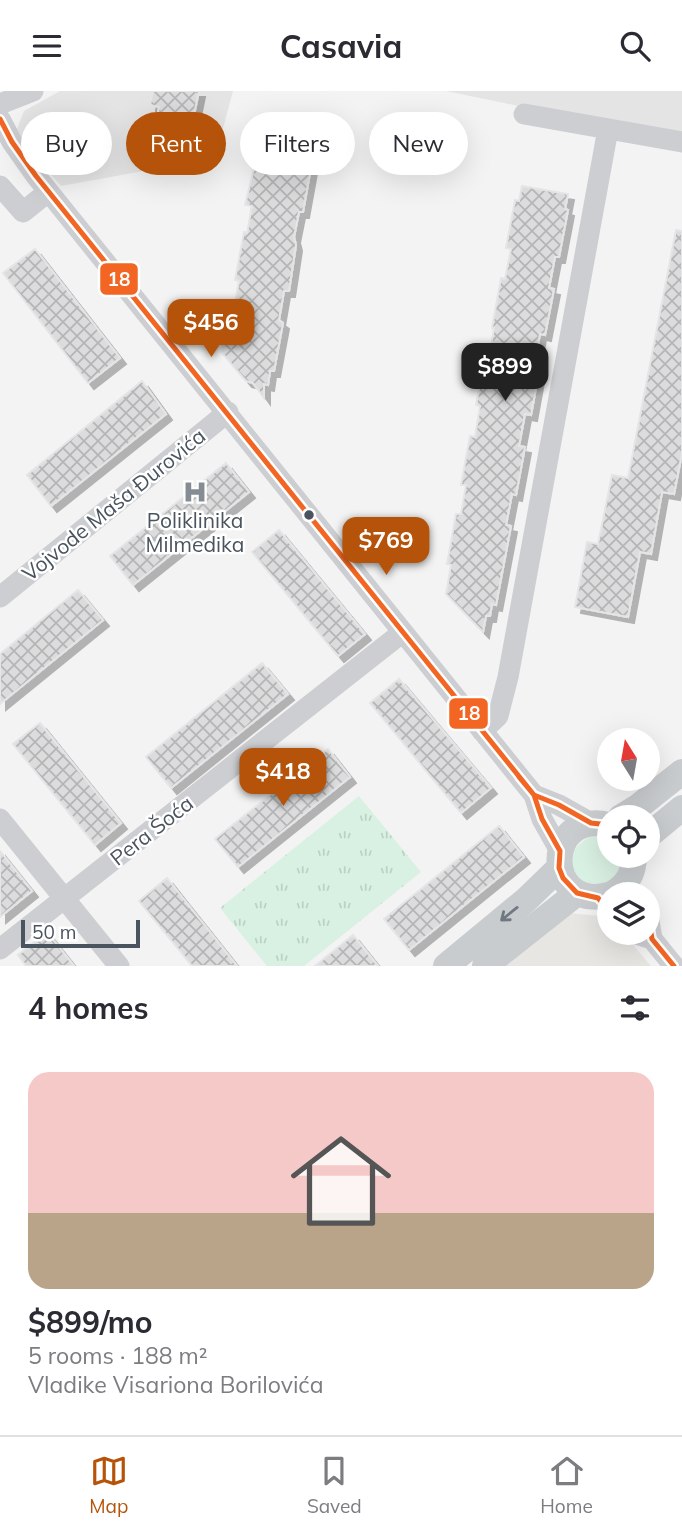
<!DOCTYPE html>
<html lang="en">
<head>
<meta charset="utf-8">
<style>
  body { margin:0; font-family:Mulish,sans-serif; background:#f2f2f3; color:#2b2b33; height:100vh; display:flex; flex-direction:column; font-size:26px; white-space:nowrap }
  * { box-sizing:border-box; margin:0 }
  p { font-size:23px; color:#7c7c81 }
  .icon { flex:none; width:38px; height:38px; fill:none; stroke:currentColor; stroke-width:2; stroke-linecap:round; stroke-linejoin:round }
  .map { position:relative; height:875px; overflow:hidden }
  .details { display:flex; flex-direction:column; background:#fff; flex:1 }
  .details>* { flex:none }
  .guide { position:absolute; left:21px; top:21px; width:640px; height:63px; display:flex; gap:14px }
  .needle { width:46px; rotate:349deg }
  .fabs { position:absolute; left:597px; top:637px; display:grid; gap:14px }
  .fabs a { display:grid; place-items:center; width:63px; height:63px; border-radius:50%; background:#fff; box-shadow:0 7px 28px #0002; font-size:35px }
  .scale { position:absolute; left:21px; bottom:18px; width:119px; box-sizing:border-box; padding-left:7px; border:4px solid #4a545f; border-top:0; font-size:19px; line-height:24px; white-space:nowrap; color:#4a545f; -webkit-text-stroke:5px #fff; paint-order:stroke }
  .price { position:absolute; translate:-50% -60px; padding:0 16px; border-radius:14px; background:#b45309; color:#fff; font-size:23px; line-height:46px; filter:drop-shadow(0 2px 4px #0008) }
  .price::after { content:''; position:absolute; left:50%; top:42px; width:21px; height:16px; margin-left:-10px; background:inherit; clip-path:polygon(0 0,100% 0,50% 100%) }
  .price.current { background:#222; color:#fff }
  ul { padding:0; list-style:none }
  li { display:grid; align-content:center; gap:14px; height:371px; padding:0 28px }
  li span { display:grid; place-items:center; height:217px; border-radius:21px; color:#555 }
  li>.icon { margin-inline-start:auto }
  span .icon { width:126px; height:126px; fill:#fffc; stroke-width:1 }
  li b { font-size:30px }
  h2 { display:flex; justify-content:space-between; align-items:center; height:84px; padding:0 28px; font-size:30px }
  .tag { padding:0 24px; border-radius:32px; background:#fff; box-shadow:0 7px 28px #0002; font-size:24px; line-height:63px }
  .tag.current { background:#b45309; color:#fff }
  header { display:flex; justify-content:space-between; align-items:center; height:91px; padding:0 28px; background:#fff; font-size:32px; font-weight:700 }
  .menu { display:flex; justify-content:space-around; align-items:center; height:98px; border-top:2px solid #e1e1e2; background:#fff; font-size:19px; color:#7c7c81 }
  .menu a { display:grid; justify-items:center; gap:4px }
  .menu .current { color:#b45309 }
  .map>svg:first-child { display:block }
  .commercial { fill:#e7e6e2 }
  .education { fill:#e5e4e5 }
  .grass { fill:#d9f1e2 }
  .park { fill:url(#park-tufts) }
  .building { fill:url(#building-cross-hatch); stroke:#e4e5e6; stroke-width:2; filter:url(#shadow) }
  .lines { fill:none; stroke-linecap:round; stroke-linejoin:round }
  .minor { stroke:#ccced1; stroke-width:21 }
  .major { stroke:#c9cccf; stroke-width:26 }
  .bus-1-casing { stroke:#fff; stroke-width:10 }
  .bus-1 { stroke:#f26522; stroke-width:5 }
  .oneway { stroke:#707881 }
  .bus-dot { fill:#4a545f; stroke:#fff; stroke-width:2.5 }
  .labels { text-anchor:middle; stroke-width:5; stroke-linejoin:round; paint-order:stroke }
  .street-label { font-size:21px; fill:#4a545f; stroke:#fff }
  .poi-label { font-size:21px; fill:#4a545f; stroke:#fff }
  .line-badge { stroke:#fff; stroke-width:2.5 }
  .badge-label { font-size:19px; text-anchor:middle; font-weight:bold; fill:#fff }
</style>
</head>
<body>
<header><svg class="icon" aria-label="menu" viewBox="0 0 24 24"><path d="M4 6h16M4 12h16M4 18h16"/></svg>Casavia<svg class="icon" aria-label="search" viewBox="0 0 24 24"><circle cx="10" cy="10" r="6"/><path d="M15 15l6 6"/></svg></header>
<div class="map">
<svg width="682" height="875" viewBox="0 0 682 875">
  <defs>
    <pattern id="park-tufts" width="24" height="20" patternUnits="userSpaceOnUse" patternTransform="scale(1.75)"><rect width="24" height="20" fill="#d9f1e2"/><path d="M3 7l-1-3M5 7V3M7 7l1-3M15 17l-1-3M17 17v-4M19 17l1-3" fill="none" stroke="#bcd1c4"/></pattern>
    <pattern id="building-cross-hatch" width="8" height="8" patternUnits="userSpaceOnUse" patternTransform="scale(1.75)"><rect width="8" height="8" fill="#dcdcdd"/><path d="M0 0l8 8M0 8l8-8" fill="none" stroke="#b4b5b6"/></pattern>
    <filter id="shadow"><feDropShadow dx="6" dy="6" stdDeviation="0" flood-color="#0004"/></filter>
  </defs>
  <rect width="100%" height="100%" fill="#f3f3f3"/>
  <!-- commercial -->
  <path class="commercial" d="M 569,822 L 609,826 L 609,842 L 623,842 L 651,875 L 506,875 Z"/>
  <!-- education -->
  <path class="education" d="M 60,0 L 233,0 L 215,67 L 61,95 L 15,43 L 24,20 Z
    M 446,0 L 682,0 L 682,48 L 616,35 Z"/>
  <!-- grass -->
  <path class="grass" d="M 591,745 L 607,747 L 609,765 L 621,765 L 619,781 L 607,792 L 583,792 C 565,771 568,759 591,745 Z"/>
  <!-- park -->
  <path class="park" d="M 359,705 L 421,781 L 304,875 L 267,875 L 220,817 Z"/>
  <!-- building -->
  <path class="building" d="M 153,0 L 199,0 L 193,29 L 187,28 L 181,52 L 153,46 L 159,16 L 150,14 Z
    M 265,48 L 311,57 L 309,71 L 312,71 L 303,121 L 299,121 L 294,146 L 296,154 L 289,200 L 284,200 L 279,229 L 283,232 L 274,280 L 270,280 L 268,294 L 264,293 L 264,307 L 253,292 L 246,290 L 221,261 L 229,220 L 233,221 L 239,190 L 235,189 L 244,141 L 247,142 L 252,115 L 245,114 L 258,61 L 262,62 Z
    M 522,95 L 568,103 L 565,118 L 568,119 L 559,166 L 555,166 L 549,197 L 554,198 L 545,244 L 540,243 L 534,275 L 540,275 L 531,324 L 525,323 L 519,355 L 525,356 L 516,404 L 512,403 L 506,434 L 511,435 L 496,514 L 492,513 L 490,525 L 486,525 L 483,541 L 446,503 L 451,474 L 447,473 L 456,423 L 461,423 L 466,394 L 461,394 L 470,345 L 475,346 L 480,315 L 476,314 L 485,267 L 489,268 L 494,237 L 492,237 L 501,187 L 505,188 L 511,158 L 506,157 L 515,109 L 519,110 Z
    M 676,139 L 682,140 L 682,362 L 674,403 L 662,401 L 651,463 L 640,461 L 628,526 L 575,516 L 587,451 L 598,453 L 612,384 L 628,387 Z
    M 35,158 L 120,267 L 88,292 L 3,182 Z
    M 142,290 L 166,323 L 51,415 L 27,384 Z
    M 226,372 L 249,401 L 133,494 L 110,465 Z
    M 279,439 L 365,543 L 338,565 L 252,461 Z
    M 78,499 L 103,529 L 0,613 L 0,563 Z
    M 262,572 L 288,603 L 171,697 L 146,666 Z
    M 399,588 L 491,697 L 461,722 L 370,612 Z
    M 40,632 L 121,732 L 95,754 L 13,653 Z
    M 328,658 L 350,686 L 238,776 L 215,748 Z
    M 499,735 L 524,766 L 409,859 L 384,828 Z
    M 0,760 L 32,800 L 0,826 Z
    M 167,787 L 182,806 L 237,875 L 192,875 L 139,810 Z
    M 47,841 L 74,875 L 26,875 L 18,864 Z
    M 353,844 L 378,875 L 315,875 Z"/>
  <g class="lines">
    <!-- minor -->
    <path class="minor" d="M 0,13 L 33,0
      M 524,23 L 682,51
      M 0,28 L 12,51 L 36,85 L 534,704 L 542,728 L 560,760
      M 0,95 L 23,121 L 48,101
      M 0,506 L 228,321
      M 482,640 L 498,625 L 508,586 L 608,38
      M 534,704 L 559,714 L 591,732
      M 0,728 L 119,875
      M 648,824 L 652,848
      M 633,842 L 652,848 L 674,875
      M 0,858 L 403,541"/>
    <!-- major -->
    <path class="major" d="M 621,726 L 639,715 L 682,681
      M 609,734 C 544,718 542,820 609,804
      M 648,745 L 682,717
      M 612,803 C 627,794 634,783 634,765
      M 446,875 L 526,809 L 559,777
      M 485,875 L 577,802"/>
    <!-- bus-1 casing -->
    <g class="bus-1-casing">
      <path id="bus-1" d="M 0,28 L 12,51 L 36,85 L 534,704 L 542,728 L 560,760 L 559,777 L 563,787 L 577,802 L 598,807 L 609,819
        M 519,686 L 534,704 L 559,714 L 591,732 L 609,734
        M 648,824 L 652,848 L 674,875"/>
    </g>
    <!-- bus-1 -->
    <use href="#bus-1" class="bus-1"/>
  </g>
  <!-- one-way arrows -->
  <defs><path id="oneway-shaft" d="M-6 0H5M1.5-3L5.5 0L1.5 3" fill="none" stroke-width="1.6" stroke-linecap="round" stroke-linejoin="round" transform="scale(1.75)"/></defs>
  <use class="oneway" href="#oneway-shaft" transform="translate(509 823) rotate(141)"/>
  <!-- icons -->
  <defs>
    <g id="hospital-bare" transform="scale(1.89)"><path d="M-5-5h3v3.5h4V-5h3V5h-3V1.5h-4V5h-3Z" fill="#858c93" stroke="#fff" stroke-width="2.5" paint-order="stroke"/></g>
  </defs>
  <g fill-rule="evenodd">
    <use href="#hospital-bare" x="195" y="401"/>
  </g>
  <!-- markers -->
  <circle class="bus-dot" cx="309" cy="424" r="6"/>
  <g class="labels">
    <!-- street labels -->
    <g class="street-label">
      <text transform="translate(114 414) rotate(-39)" y="7">Vojvode Maša Đurovića</text>
      <text transform="translate(152 740) rotate(-38)" y="7">Pera Šoća</text>
    </g>
    <!-- poi labels -->
    <g class="poi-label">
      <text x="195" y="437">Poliklinika<tspan x="195" dy="24">Milmedika</tspan></text>
    </g>
  </g>
  <g class="line-badge">
    <rect x="99" y="171" width="40" height="34" rx="7" fill="#f26522"/>
    <rect x="448" y="606" width="41" height="33" rx="7" fill="#f26522"/>
  </g>
  <g class="badge-label">
    <text x="119" y="195">18</text>
    <text x="469" y="629">18</text>
  </g>
</svg>
<div class="fabs">
<a><svg class="needle" viewBox="-14 -14 28 28"><path d="M0-13l5 13h-10z" fill="#e53935"/><path d="M0 13l5-13h-10z" fill="#7c7c81"/></svg></a>
<a><svg class="icon" aria-label="locate" viewBox="0 0 24 24"><circle cx="12" cy="12" r="6"/><path d="M12 2v4M12 18v4M2 12h4M18 12h4"/></svg></a>
<a><svg class="icon" aria-label="layers" viewBox="0 0 24 24"><path d="M12 4l9 5-9 5-9-5zM3 14l9 5 9-5"/></svg></a>
</div>
<div class="scale">50 m</div>
<b class="price" style="left:211px;top:268px">$456</b>
<b class="price current" style="left:505px;top:312px">$899</b>
<b class="price" style="left:386px;top:486px">$769</b>
<b class="price" style="left:283px;top:717px">$418</b>
<div class="guide">
<a class="tag">Buy</a>
<a class="tag current">Rent</a>
<a class="tag">Filters</a>
<a class="tag">New</a>
</div>
</div>
<section class="details">
<h2>4 homes<svg class="icon" aria-label="filters" viewBox="0 0 24 24"><path d="M4 7h16M4 17h16"/><circle cx="9" cy="7" r="2"/><circle cx="15" cy="17" r="2"/></svg></h2>
<ul>
<li><span style="background:linear-gradient(#f6c9c9 65%,#b9a48a 0)"><svg class="icon" aria-label="home" viewBox="0 0 24 24"><path d="M3 11l9-7 9 7M6 9v11h12V9"/></svg></span><div><b>$899/mo</b><p>5 rooms · 188 m²</p><p>Vladike Visariona Borilovića</p></div></li>
</ul>
</section>
<nav class="menu">
<a class="current"><svg class="icon" aria-label="map" viewBox="0 0 24 24"><path d="M3 6l6-2 6 2 6-2v14l-6 2-6-2-6 2zM9 4v14M15 6v14"/></svg>Map</a>
<a><svg class="icon" aria-label="saved" viewBox="0 0 24 24"><path d="M7 4h10v16l-5-4-5 4z"/></svg>Saved</a>
<a><svg class="icon" aria-label="home" viewBox="0 0 24 24"><path d="M3 11l9-7 9 7M6 9v11h12V9"/></svg>Home</a>
</nav>
</body>
</html>
